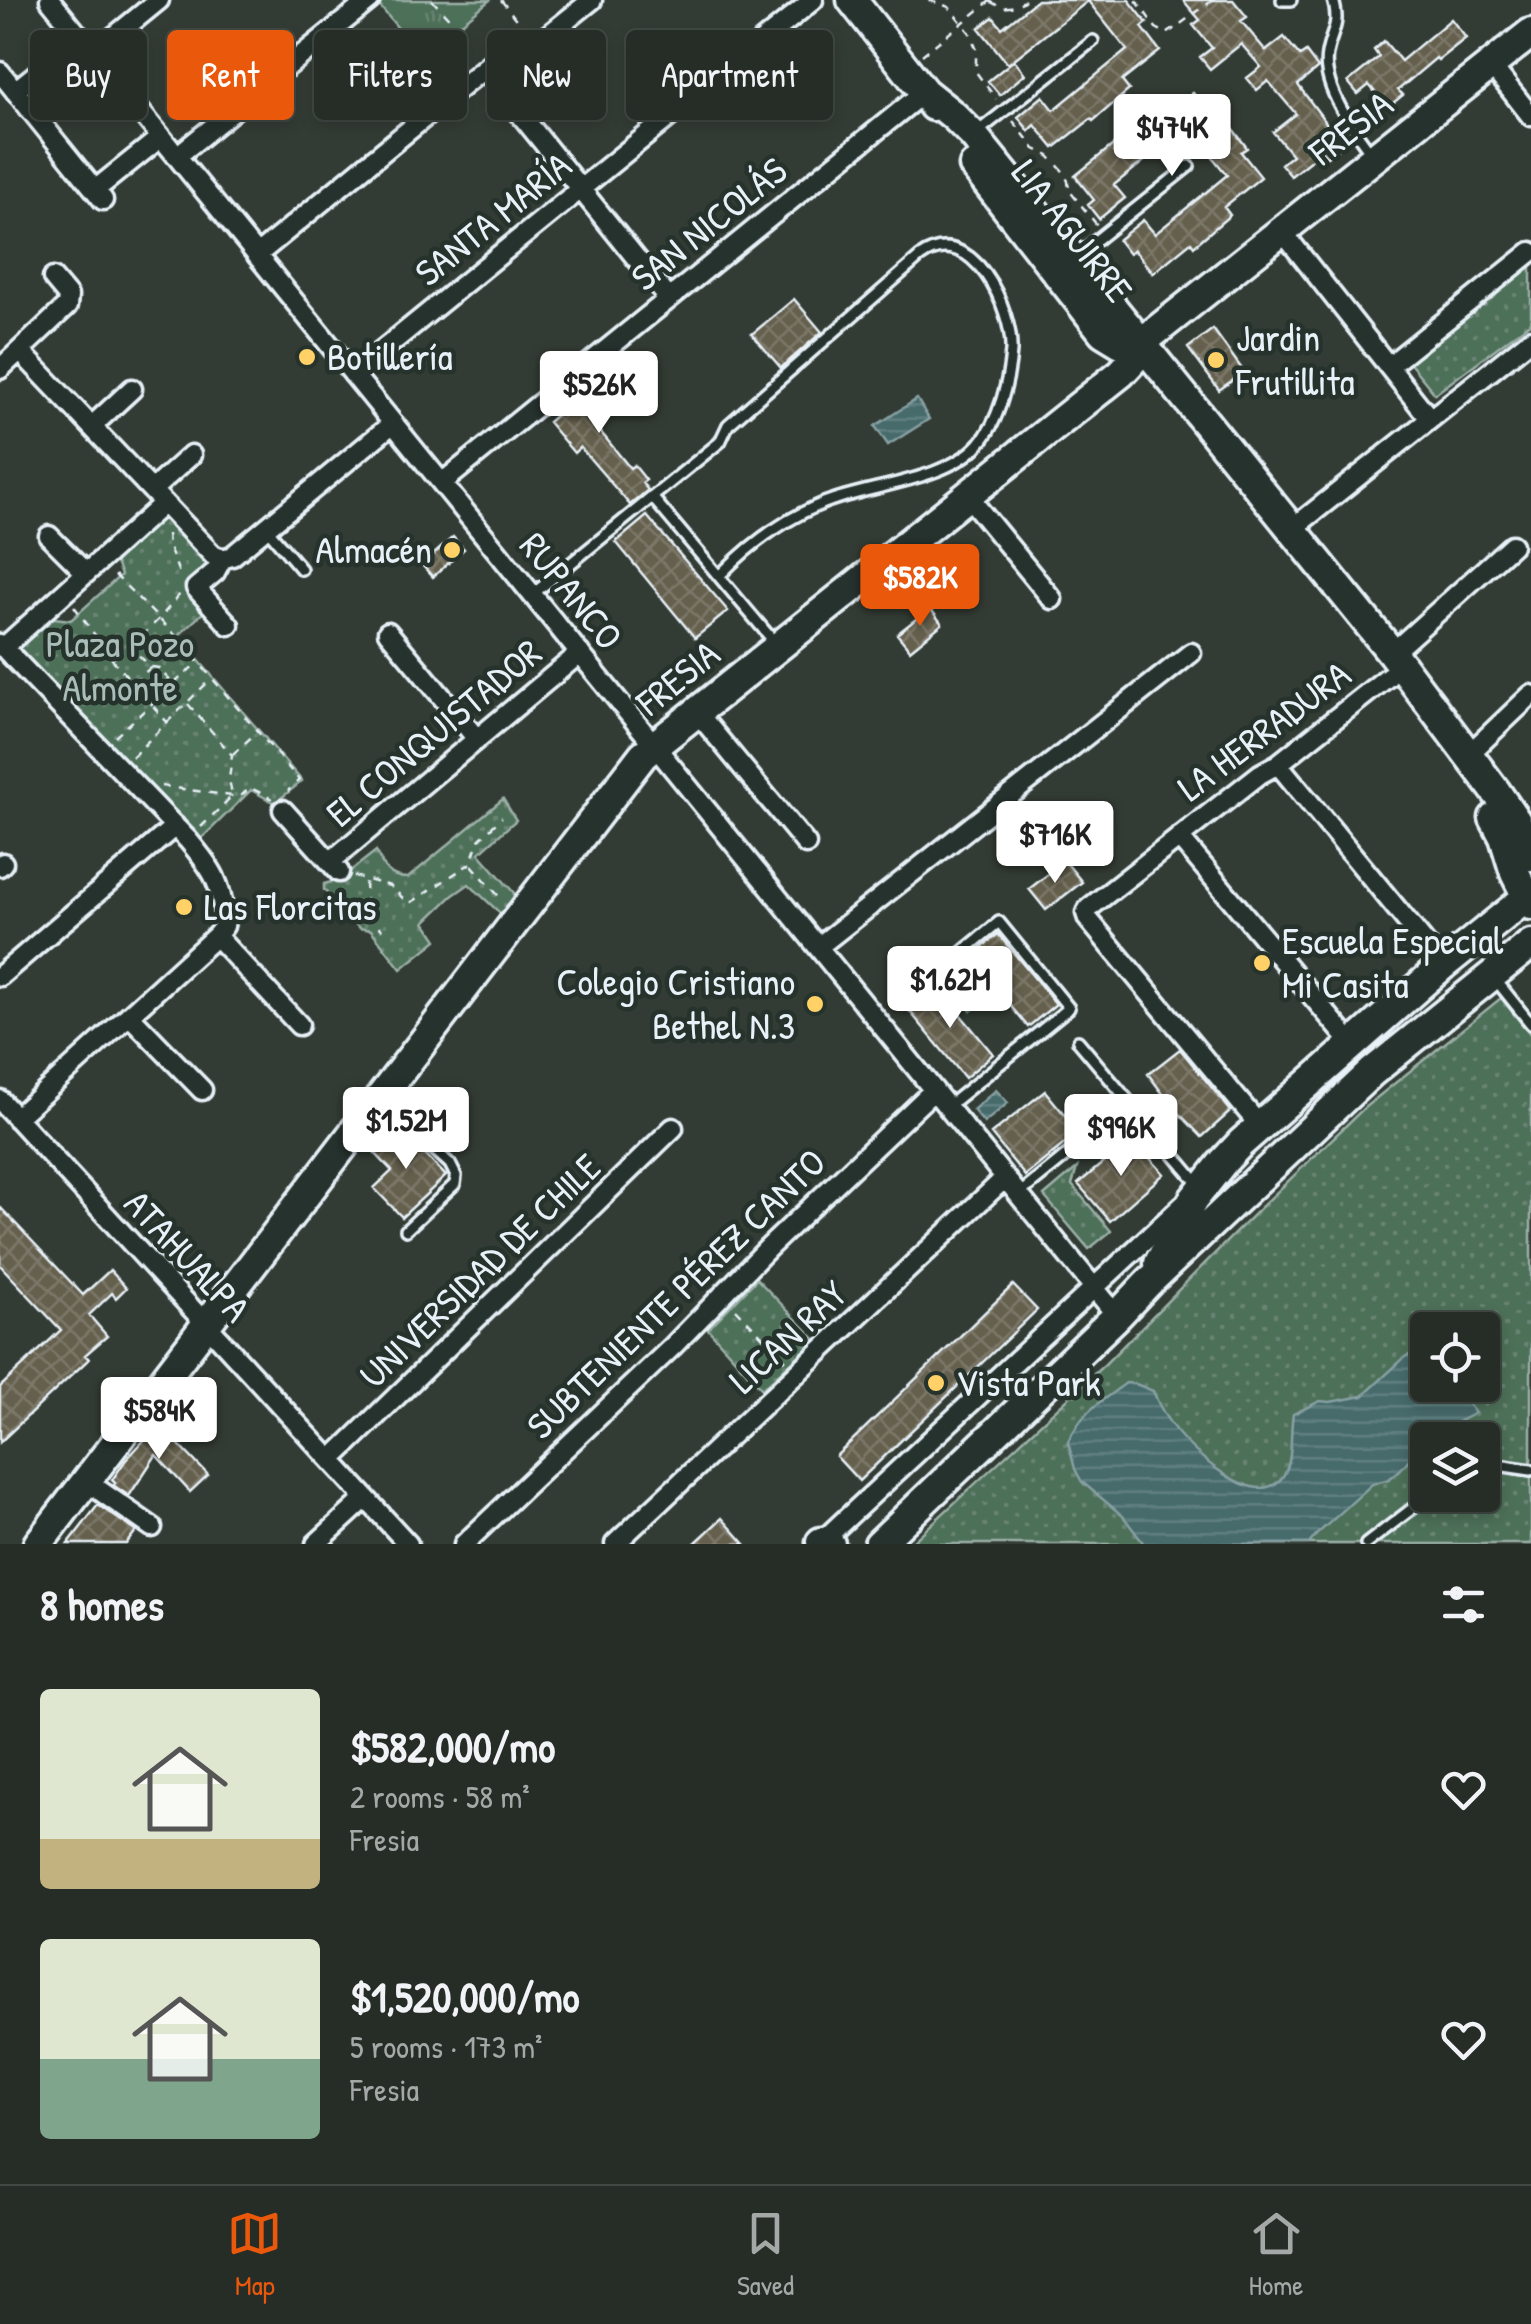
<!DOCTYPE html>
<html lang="en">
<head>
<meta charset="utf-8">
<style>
  body { margin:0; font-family:"Patrick Hand",sans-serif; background:#323933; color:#f1f3f6; height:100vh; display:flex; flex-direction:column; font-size:38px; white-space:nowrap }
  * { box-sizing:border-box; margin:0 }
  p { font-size:32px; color:#a4a8a7 }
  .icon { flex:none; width:55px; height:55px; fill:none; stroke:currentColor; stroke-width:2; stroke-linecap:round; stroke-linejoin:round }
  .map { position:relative; height:1544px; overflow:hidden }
  .side { display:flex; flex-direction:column; background:#262d27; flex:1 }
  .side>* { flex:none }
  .hud { position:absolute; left:30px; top:30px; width:1000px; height:90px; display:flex; gap:20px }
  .buttons { position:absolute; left:1410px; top:1312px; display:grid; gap:20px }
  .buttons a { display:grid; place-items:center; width:90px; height:90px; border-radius:10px; background:#262d27; box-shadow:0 5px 15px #0003,0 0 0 2px #424944; font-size:50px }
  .price { position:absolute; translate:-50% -85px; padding:0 22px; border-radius:10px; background:#fff; color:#222; font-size:32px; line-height:65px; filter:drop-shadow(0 2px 5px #0008) }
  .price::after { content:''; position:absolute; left:50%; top:60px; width:30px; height:22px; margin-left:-15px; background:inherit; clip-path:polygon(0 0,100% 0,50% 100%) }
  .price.current { background:#ea580c; color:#fff }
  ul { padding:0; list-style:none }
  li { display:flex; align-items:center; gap:30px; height:250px; padding:0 40px }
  li span { display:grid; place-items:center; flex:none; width:280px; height:200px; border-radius:10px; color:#555 }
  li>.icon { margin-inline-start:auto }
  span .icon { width:120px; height:120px; fill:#fffc; stroke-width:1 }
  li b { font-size:42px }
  h2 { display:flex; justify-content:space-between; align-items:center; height:120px; padding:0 40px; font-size:42px }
  .pill { padding:0 35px; border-radius:10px; background:#262d27; box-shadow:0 5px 15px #0003,0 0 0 2px #424944; font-size:35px; line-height:90px }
  .pill.current { background:#ea580c; color:#fff }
  .tabs { display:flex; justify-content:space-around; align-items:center; height:140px; border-top:2px solid #424944; background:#262d27; font-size:28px; color:#a4a8a7 }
  .tabs a { display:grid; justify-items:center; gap:5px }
  .tabs .current { color:#ea580c }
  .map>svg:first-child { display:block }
  .grass { fill:url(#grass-tufts); stroke:#9bb0a8; stroke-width:2.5 }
  .park { fill:url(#park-dots); stroke:#9bb0a8; stroke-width:2.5; fill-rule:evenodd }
  .water { fill:url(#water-rules); stroke:#87a0a3; stroke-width:2.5 }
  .building { fill:url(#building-cross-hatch); stroke:#e8f1f8; stroke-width:2.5 }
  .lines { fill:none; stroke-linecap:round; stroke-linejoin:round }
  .lane-casing { stroke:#e8f1f8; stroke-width:16 }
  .street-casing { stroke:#e8f1f8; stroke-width:25 }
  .secondary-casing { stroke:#e8f1f8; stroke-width:35 }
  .path { stroke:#e8f1f8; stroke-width:2.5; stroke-dasharray:8 8; stroke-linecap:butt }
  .lane { stroke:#26332d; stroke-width:9 }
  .street { stroke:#26332d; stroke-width:18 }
  .secondary { stroke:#26332d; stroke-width:28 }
  .poi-dot { fill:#ffd166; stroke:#26332d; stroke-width:4 }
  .labels { text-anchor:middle; stroke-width:9; stroke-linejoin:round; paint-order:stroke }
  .street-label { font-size:38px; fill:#e8f1f8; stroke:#26332d }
  .poi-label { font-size:38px; fill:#e8f1f8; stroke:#26332d; text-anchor:start }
  .park-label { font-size:38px; fill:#aabdb8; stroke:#26332d }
</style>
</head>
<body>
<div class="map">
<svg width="1531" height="1544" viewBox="0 0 1531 1544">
  <defs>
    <pattern id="grass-tufts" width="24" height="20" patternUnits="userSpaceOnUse" patternTransform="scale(2.5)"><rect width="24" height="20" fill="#4e6f59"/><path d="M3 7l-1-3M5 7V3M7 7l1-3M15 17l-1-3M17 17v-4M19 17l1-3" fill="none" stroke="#688472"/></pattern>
    <pattern id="park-dots" width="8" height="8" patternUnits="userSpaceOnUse" patternTransform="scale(2.5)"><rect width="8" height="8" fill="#4e6f59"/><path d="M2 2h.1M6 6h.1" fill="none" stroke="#688472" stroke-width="1.8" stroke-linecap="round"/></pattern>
    <pattern id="water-rules" width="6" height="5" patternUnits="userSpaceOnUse" patternTransform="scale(2.5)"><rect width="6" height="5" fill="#466a6b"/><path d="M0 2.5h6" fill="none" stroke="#618081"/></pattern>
    <pattern id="building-cross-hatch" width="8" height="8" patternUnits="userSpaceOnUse" patternTransform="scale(2.5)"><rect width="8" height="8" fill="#65604e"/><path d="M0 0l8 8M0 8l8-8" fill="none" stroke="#7b7768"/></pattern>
  </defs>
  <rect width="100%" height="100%" fill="#333c34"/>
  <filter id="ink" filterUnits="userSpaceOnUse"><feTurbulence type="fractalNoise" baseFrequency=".01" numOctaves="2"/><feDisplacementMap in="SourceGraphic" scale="20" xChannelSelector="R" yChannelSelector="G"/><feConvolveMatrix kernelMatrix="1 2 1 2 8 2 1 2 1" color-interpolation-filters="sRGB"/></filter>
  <g filter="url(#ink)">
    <!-- grass -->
    <path class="grass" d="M 383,0 L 490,0 L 421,56 L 378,4 Z"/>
    <!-- park -->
    <path class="park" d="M 1531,262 L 1531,322 L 1435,394 L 1408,361 Z
      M 158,515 L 172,516 L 213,564 L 187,587 L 206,610 L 178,636 L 302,781 L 275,803 L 251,790 L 197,843 L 63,701 L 15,646 L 45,617 L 71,620 L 121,575 L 113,556 Z
      M 503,799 L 516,820 L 479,853 L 514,893 L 513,904 L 506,914 L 501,914 L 469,884 L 452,896 L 425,922 L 437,940 L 401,969 L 371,930 L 359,928 L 324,890 L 324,884 L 339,880 L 376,851 C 383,867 389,878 408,878 Z
      M 1501,998 L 1531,1035 L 1531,1544 L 910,1544 L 1105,1364 L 1253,1215 L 1364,1108 ZM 1428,1330 L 1482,1330 L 1482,1385 L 1428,1385 ZM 1428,1440 L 1482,1440 L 1482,1495 L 1428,1495 Z
      M 1077,1168 L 1072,1185 L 1111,1231 L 1089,1249 L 1044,1196 Z
      M 757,1279 L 816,1340 L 762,1389 L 708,1329 Z"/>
    <!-- water -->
    <path class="water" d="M 917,399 L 929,419 L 888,445 L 875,426 Z
      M 985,978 L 996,991 L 971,1011 L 960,998 Z
      M 996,1090 L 1008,1103 L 984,1123 L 973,1110 Z
      M 1426,1342 L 1428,1385 L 1453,1385 L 1475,1413 L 1436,1433 L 1421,1445 L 1400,1470 L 1389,1479 L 1372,1484 L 1316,1535 L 1309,1544 L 1144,1544 L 1123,1516 L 1082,1482 L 1075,1469 L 1068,1442 C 1083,1410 1099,1403 1126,1383 L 1136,1384 L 1153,1391 C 1159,1406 1166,1419 1176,1431 C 1193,1452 1251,1507 1279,1481 C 1295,1466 1289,1435 1293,1414 L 1320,1401 L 1330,1402 L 1363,1396 L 1406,1356 L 1413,1354 Z"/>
    <!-- building -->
    <path class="building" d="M 1037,0 L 1129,0 L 1147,23 L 1142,27 L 1160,51 L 1122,81 L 1129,90 L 1093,121 L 1091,119 L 1054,148 L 1035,125 L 1029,131 L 1018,117 L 1043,96 L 1054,110 L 1127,50 L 1088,1 L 1008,64 L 979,28 L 993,17 L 1002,28 Z
      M 1183,0 L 1233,0 L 1247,17 L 1241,21 L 1266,51 L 1284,37 L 1300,56 L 1306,52 L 1318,68 L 1298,85 L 1327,124 L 1322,129 L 1338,149 L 1327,157 L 1322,151 L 1291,176 L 1281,164 L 1292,155 L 1273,132 L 1296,114 L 1268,81 L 1257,90 L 1247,78 L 1261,67 L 1241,44 L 1210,69 L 1200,57 L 1212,48 L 1193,25 L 1200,20 Z
      M 1451,19 L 1466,38 L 1438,60 L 1436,58 L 1398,90 L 1403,95 L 1388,107 L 1369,85 L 1358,94 L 1348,82 L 1379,57 L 1374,50 L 1384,41 L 1401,61 Z
      M 1014,60 L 1025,74 L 1000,95 L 988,81 Z
      M 1193,93 L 1212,116 L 1219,110 L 1247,148 L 1241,152 L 1261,177 L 1224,207 L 1230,215 L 1194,246 L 1191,242 L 1153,273 L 1134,250 L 1129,254 L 1118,240 L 1143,220 L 1155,234 L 1227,175 L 1210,154 L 1212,153 L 1189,125 L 1114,185 L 1125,198 L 1099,219 L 1088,205 L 1094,200 L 1075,176 L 1150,115 L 1156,122 Z
      M 794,299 L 822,332 L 781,368 L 752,334 Z
      M 1213,329 L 1244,372 L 1219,390 L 1188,348 Z
      M 605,373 L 626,400 L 595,425 L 630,468 L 634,465 L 646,480 L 642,483 L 648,490 L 630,505 L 580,447 L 574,453 L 548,422 Z
      M 647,516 L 728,611 L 695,638 L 616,542 Z
      M 453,537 L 464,549 L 433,577 L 422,565 Z
      M 930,608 L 942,624 L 910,650 L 897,634 Z
      M 1065,861 L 1082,882 L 1046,910 L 1029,889 Z
      M 998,934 L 1056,1004 L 1028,1027 L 970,957 Z
      M 935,984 L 993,1054 L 965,1078 L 907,1008 Z
      M 1180,1049 L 1231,1111 L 1202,1137 L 1172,1106 L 1148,1074 Z
      M 1045,1091 L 1079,1132 L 1025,1176 L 991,1134 Z
      M 395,1124 L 446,1176 L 402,1217 L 374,1188 L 392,1171 L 375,1153 L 388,1140 L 383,1135 Z
      M 1132,1138 L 1164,1174 L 1110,1221 L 1078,1184 Z
      M 0,1207 L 83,1295 L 110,1270 L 126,1288 L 116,1298 L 112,1293 L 89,1315 L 107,1336 L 85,1355 L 89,1359 L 0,1442 L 0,1387 L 61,1330 L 0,1265 Z
      M 1013,1285 L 1037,1310 L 859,1481 L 836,1456 Z
      M 159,1424 L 208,1475 L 190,1492 L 156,1455 L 129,1496 L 113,1485 L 115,1483 L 112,1480 L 125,1461 Z
      M 98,1505 L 136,1531 L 126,1544 L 68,1544 Z
      M 722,1518 L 745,1544 L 694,1544 Z"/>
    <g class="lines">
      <!-- lane casing -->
      <g class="lane-casing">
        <path id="lane" d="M 1282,0 L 1291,0
          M 1333,0 C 1341,26 1331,31 1327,54 C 1321,86 1353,129 1371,153
          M 975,134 L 1093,41
          M 1074,258 L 1189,166
          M 652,497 L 776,644
          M 267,529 L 301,569
          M 533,594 L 720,442 L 728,425 L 920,257 C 972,219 1013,310 1011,351 C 1009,380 999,422 979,444 C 946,481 870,485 824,503 C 784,519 749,545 719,576
          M 940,970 L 999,922 L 1069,1008 L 948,1106
          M 1495,979 L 1531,1024
          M 1078,1041 L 1200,1186
          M 384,1103 L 450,1164 L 456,1176 L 455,1184 L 406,1230
          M 1019,1194 L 1071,1152
          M 1482,1468 L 1491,1464 L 1531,1470
          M 1366,1544 L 1430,1495"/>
      </g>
      <!-- street casing -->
      <g class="street-casing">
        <path id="street" d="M 50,0 L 1117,1316
          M 94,53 L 159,0
          M 1491,65 L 1531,116
          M 484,69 L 669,299
          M 0,72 L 103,200
          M 15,91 L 81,38
          M 177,156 L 370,0
          M 95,190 L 161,137
          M 1282,231 L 1430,419
          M 257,255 L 509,48 L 528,46 L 542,40 L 592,0
          M 20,351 L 213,555 L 222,559
          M 1389,366 L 1531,252
          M 0,369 L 67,306 L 68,296 L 53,278
          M 353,374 L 813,0
          M 92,426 L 132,389
          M 442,483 L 924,92
          M 152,490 L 191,455
          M 967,495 L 1052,599
          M 1292,529 L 1531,339
          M 49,536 L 86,573
          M 222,559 L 232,556 L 392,424
          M 222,559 L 215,572 L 196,588 L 229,625
          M 388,632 L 477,739
          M 0,644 L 188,840 C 213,870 221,881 225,921 L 224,926 L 216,936 L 16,1118
          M 3,648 L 164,503
          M 1392,653 L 1512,545
          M 696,711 L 806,844
          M 1468,755 L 1531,695
          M 1278,764 L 1443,965
          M 283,810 L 339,872
          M 1179,837 L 1353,1045
          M 330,862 L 580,653
          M 0,866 L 3,863
          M 216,936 L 299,1025
          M 818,947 L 1191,653
          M 0,976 L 175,826
          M 129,1015 L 202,1090
          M 0,1100 L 408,1544
          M 1260,1126 L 1088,919 L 1086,913 L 1089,908 L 1260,774 L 1278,764 L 1389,676
          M 331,1460 L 673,1128
          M 86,1481 L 152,1527
          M 316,1544 L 366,1498
          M 464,1544 L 673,1346 L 768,1248 L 934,1090
          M 615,1544 L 1005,1178
          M 819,1544 L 1183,1205"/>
      </g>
      <!-- secondary casing -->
      <g class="secondary-casing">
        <path id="secondary" d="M 852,0 L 924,92 L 933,106
          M 924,92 L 954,116 L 973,135 L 1392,653 L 1497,793 L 1516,821 L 1531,856
          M 974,166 L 1103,332 L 1121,343 L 1142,342
          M 1494,818 L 1504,837 L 1515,873 L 1531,905
          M 1159,1263 L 1193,1200 L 1224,1161 L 1241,1143 L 1443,965 L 1531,894
          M 821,1542 L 830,1544
          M 38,1544 L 643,755 L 1121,373 L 1134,359 L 1142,342 L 1531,33
          M 879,1544 L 1117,1316 L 1149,1282 L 1372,1072 L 1531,944"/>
      </g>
      <!-- path -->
      <path class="path" d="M 432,0 L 457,27 L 421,56 L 439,81
        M 501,0 L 522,27
        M 929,0 L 949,7 L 970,33 L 976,48 L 976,72 L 996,99
        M 1136,0 L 1156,28 L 1167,34 L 1213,0
        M 990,1 C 1002,10 1013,9 1025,0
        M 922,55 L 990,1
        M 1013,121 L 1035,149 L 1049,156 L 1062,170 L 1068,181 L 1069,190 L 1097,225
        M 167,534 L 168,545 L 181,578
        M 115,575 L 177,637 L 299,780 L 288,791
        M 74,606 L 112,659 L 167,722
        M 130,647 L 159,619 L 180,594
        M 114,658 L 130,647 L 151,667 L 134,683
        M 152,667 L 159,668 L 172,683
        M 188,704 L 232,755 L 229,780 L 232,794
        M 115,737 L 198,662
        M 233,754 L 257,732
        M 132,757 L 211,679
        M 161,786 L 232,796 L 240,796 L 251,788 L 272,799
        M 201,827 L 231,797
        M 472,865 L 502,900
        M 354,876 L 390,886 L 406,901 L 412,902 L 471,863 L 478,841 L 502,817
        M 365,882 L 366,906 L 382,930
        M 736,1309 L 786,1361"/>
      <!-- lane -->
      <use href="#lane" class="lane"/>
      <!-- street -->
      <use href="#street" class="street"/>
      <!-- secondary -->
      <use href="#secondary" class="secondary"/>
    </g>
  </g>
  <!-- markers -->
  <g class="poi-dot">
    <circle cx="307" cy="357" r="10"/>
    <circle cx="1216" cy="360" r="10"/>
    <circle cx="452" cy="550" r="10"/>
    <circle cx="184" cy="907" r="10"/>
    <circle cx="1262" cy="963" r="10"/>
    <circle cx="815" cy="1004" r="10"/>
    <circle cx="936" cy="1383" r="10"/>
  </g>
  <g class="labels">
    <!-- street labels -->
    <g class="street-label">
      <text transform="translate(1351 128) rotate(-38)" y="13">FRESIA</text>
      <text transform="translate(493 219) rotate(-39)" y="13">SANTA MARÍA</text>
      <text transform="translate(709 224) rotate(-39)" y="13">SAN NICOLÁS</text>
      <text transform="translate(1072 231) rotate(52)" y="13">LIA AGUIRRE</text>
      <text transform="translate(571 591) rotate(51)" y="13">RUPANCO</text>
      <text transform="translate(678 678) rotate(-39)" y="13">FRESIA</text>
      <text transform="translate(1264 731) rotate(-37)" y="13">LA HERRADURA</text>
      <text transform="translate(434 733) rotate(-40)" y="13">EL CONQUISTADOR</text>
      <text transform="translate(187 1256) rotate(47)" y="13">ATAHUALPA</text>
      <text transform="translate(480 1271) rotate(-44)" y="13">UNIVERSIDAD DE CHILE</text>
      <text transform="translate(676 1294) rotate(-44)" y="13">SUBTENIENTE PÉREZ CANTO</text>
      <text transform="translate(788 1337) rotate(-43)" y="13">LICAN RAY</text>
    </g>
    <!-- poi labels -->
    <g class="poi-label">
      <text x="1236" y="351">Jardin<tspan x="1236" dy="44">Frutillita</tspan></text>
      <text x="327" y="370">Botillería</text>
      <text x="432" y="563" text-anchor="end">Almacén</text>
      <text x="204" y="920">Las Florcitas</text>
      <text x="1282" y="954">Escuela Especial<tspan x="1282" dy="44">Mi Casita</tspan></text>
      <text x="795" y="995" text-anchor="end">Colegio Cristiano<tspan x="795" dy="44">Bethel N.3</tspan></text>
      <text x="956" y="1396">Vista Park</text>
    </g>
    <!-- park labels -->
    <g class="park-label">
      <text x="120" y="657">Plaza Pozo<tspan x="120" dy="44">Almonte</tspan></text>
    </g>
  </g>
</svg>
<div class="buttons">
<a><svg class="icon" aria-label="locate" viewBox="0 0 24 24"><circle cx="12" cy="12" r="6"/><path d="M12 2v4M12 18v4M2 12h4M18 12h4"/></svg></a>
<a><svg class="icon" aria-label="layers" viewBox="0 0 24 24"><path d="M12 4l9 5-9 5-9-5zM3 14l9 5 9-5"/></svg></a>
</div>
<b class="price" style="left:1172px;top:179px">$474K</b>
<b class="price" style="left:599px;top:436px">$526K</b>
<b class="price current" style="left:920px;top:629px">$582K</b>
<b class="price" style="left:1055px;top:886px">$716K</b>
<b class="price" style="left:950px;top:1031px">$1.62M</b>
<b class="price" style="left:406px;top:1172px">$1.52M</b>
<b class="price" style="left:1121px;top:1179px">$996K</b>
<b class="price" style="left:159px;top:1462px">$584K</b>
<div class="hud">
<a class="pill">Buy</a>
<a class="pill current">Rent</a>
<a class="pill">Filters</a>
<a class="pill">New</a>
<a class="pill">Apartment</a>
</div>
</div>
<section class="side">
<h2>8 homes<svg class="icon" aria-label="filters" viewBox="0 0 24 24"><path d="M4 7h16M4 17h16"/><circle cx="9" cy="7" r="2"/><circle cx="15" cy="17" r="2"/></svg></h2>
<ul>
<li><span style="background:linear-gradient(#dfe7d0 75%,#c2b280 0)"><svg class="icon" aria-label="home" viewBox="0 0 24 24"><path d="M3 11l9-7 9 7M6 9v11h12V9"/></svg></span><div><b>$582,000/mo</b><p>2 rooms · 58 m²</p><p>Fresia</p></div><svg class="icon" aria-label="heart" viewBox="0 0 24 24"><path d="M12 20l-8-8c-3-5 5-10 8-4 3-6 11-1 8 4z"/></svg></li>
<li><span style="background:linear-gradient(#dfe7d0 60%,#7fa58c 0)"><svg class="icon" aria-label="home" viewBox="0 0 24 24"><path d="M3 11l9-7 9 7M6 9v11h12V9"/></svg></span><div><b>$1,520,000/mo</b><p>5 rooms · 173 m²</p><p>Fresia</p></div><svg class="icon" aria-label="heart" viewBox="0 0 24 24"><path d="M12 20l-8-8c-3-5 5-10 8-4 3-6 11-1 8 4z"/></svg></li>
</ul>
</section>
<nav class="tabs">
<a class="current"><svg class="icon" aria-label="map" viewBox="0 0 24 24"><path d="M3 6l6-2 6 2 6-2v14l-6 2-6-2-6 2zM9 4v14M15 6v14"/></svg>Map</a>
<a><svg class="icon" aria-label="saved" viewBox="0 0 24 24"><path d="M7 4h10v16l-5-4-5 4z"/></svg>Saved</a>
<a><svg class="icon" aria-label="home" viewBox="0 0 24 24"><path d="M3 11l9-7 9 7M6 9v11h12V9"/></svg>Home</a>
</nav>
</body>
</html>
